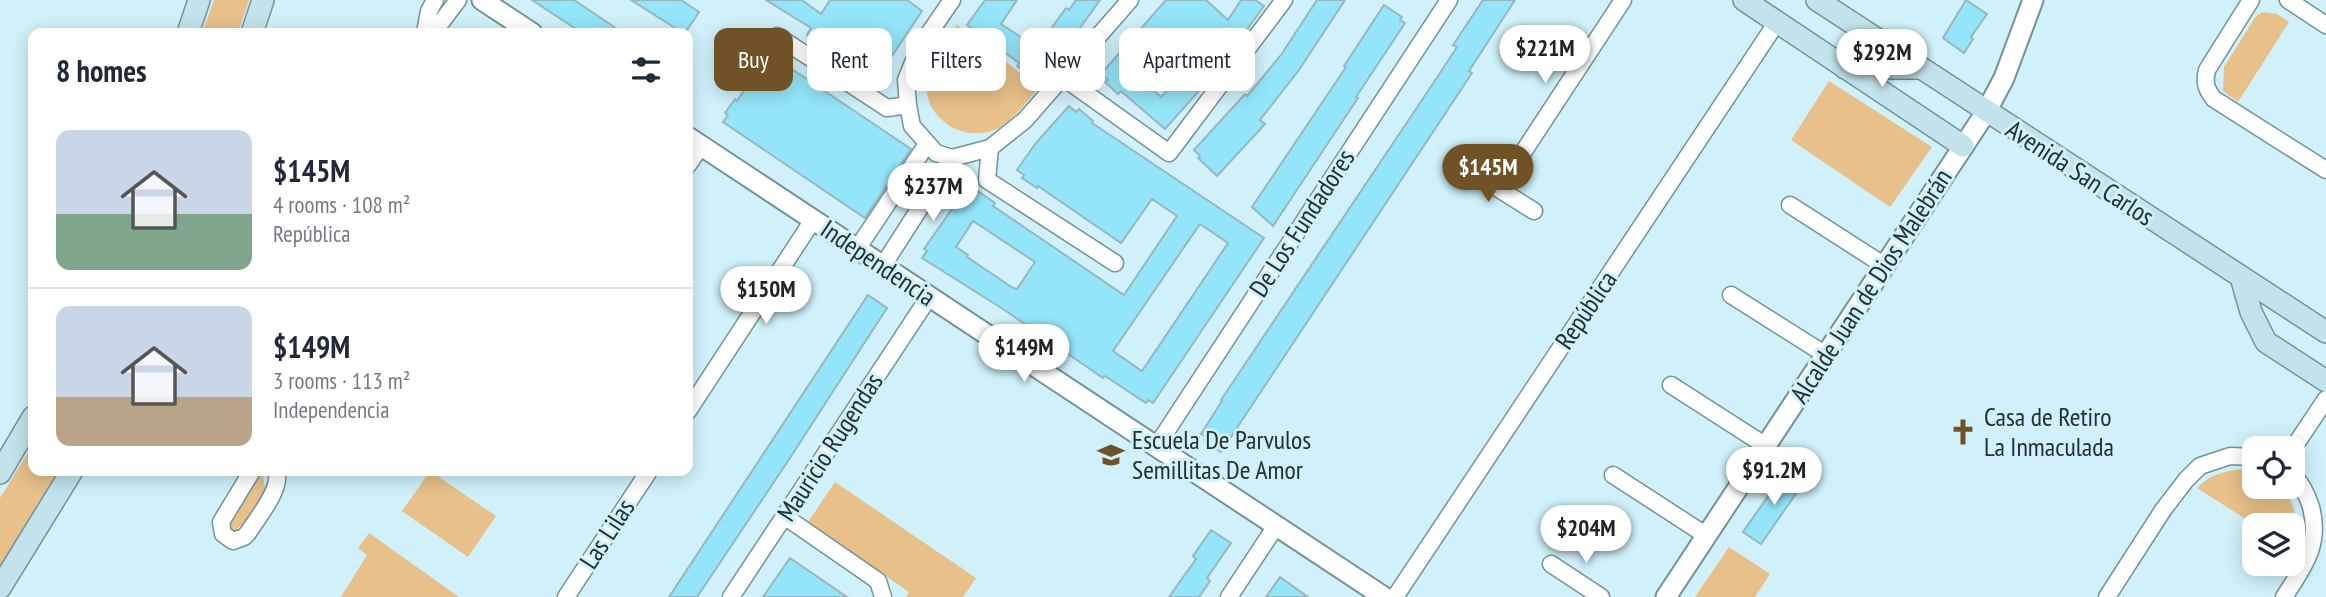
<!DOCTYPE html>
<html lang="en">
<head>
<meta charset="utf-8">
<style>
  body { margin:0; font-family:"PT Sans Narrow",sans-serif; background:#f2f2f3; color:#1f2937; height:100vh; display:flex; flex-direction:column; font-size:26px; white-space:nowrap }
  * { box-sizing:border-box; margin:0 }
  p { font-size:23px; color:#747a83 }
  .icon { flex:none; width:38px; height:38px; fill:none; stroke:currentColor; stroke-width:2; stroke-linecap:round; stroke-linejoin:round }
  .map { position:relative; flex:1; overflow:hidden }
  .panel { position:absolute; left:28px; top:28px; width:665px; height:448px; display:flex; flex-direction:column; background:#fff; border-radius:14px; box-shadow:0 4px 18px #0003 }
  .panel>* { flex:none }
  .top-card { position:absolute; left:714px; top:28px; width:665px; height:63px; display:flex; gap:14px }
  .controls { position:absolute; left:2242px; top:436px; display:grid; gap:14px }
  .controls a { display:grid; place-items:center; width:63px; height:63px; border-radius:14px; background:#fff; box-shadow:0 4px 18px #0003; font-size:35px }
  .price { position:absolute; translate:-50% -60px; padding:0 16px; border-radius:24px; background:#fff; color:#222; font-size:23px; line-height:46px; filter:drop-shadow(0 2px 4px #0008) }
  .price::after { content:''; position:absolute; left:50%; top:42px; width:21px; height:16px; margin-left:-10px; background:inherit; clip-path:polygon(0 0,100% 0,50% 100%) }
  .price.on { background:#6f5225; color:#fff }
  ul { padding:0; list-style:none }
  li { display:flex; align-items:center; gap:21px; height:175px; padding:0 28px }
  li+li { border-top:2px solid #e0e1e3 }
  li span { display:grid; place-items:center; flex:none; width:196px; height:140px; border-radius:14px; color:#555 }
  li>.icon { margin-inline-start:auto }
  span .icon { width:84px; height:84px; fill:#fffc; stroke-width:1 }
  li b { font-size:30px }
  h2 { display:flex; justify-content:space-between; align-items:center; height:84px; padding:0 28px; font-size:30px }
  .tag { padding:0 24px; border-radius:14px; background:#fff; box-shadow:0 4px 18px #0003; font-size:24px; line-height:63px }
  .tag.on { background:#6f5225; color:#fff }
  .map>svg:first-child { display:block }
  .green { fill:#e7c08a }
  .building { fill:#94e5f9; stroke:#97b7c0; stroke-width:2; fill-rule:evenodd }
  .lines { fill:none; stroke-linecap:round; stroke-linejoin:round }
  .minor-casing { stroke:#73929a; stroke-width:19 }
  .tertiary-casing { stroke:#73929a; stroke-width:23 }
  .secondary-casing { stroke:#73929a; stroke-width:24 }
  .minor { stroke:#fff; stroke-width:16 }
  .tertiary { stroke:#fff; stroke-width:19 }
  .secondary { stroke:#c2e3eb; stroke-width:21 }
  .labels { text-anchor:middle; stroke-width:6; stroke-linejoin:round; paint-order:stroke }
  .street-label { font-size:26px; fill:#222f33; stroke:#d0f1fa }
  .poi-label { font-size:26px; fill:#222f33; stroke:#d0f1fa; text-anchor:start }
</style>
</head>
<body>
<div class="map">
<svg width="2326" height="597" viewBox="0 0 2326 597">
  <rect width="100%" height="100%" fill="#d0f1fa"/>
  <!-- green -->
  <path class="green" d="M 214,0 L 249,0 L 238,33 L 202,33 Z
    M 2263,12 L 2277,14 L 2289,22 L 2238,102 L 2223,91 L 2224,67 L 2256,16 Z
    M 957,25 L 1039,87 C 1028,100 1017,116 1002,126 C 967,148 918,117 928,77 C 933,58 946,41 957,25 Z
    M 1829,81 L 1932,147 L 1890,207 L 1791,140 Z
    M 33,444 L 33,471 L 58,471 L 0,566 L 0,498 Z
    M 2244,469 L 2254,470 L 2254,486 L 2282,487 C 2295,503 2299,521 2293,542 L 2292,525 L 2255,525 L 2197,488 C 2210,474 2225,471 2244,469 Z
    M 430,471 L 496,516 L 468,557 L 402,511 Z
    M 263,474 L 265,491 L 244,524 L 232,532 L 229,519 L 251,483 Z
    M 835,482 L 976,578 L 963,597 L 906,597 L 909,592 L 808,522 Z
    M 369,533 L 459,597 L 341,597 L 367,555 L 358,548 Z
    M 1729,547 L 1770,574 L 1755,597 L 1695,597 Z"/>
  <!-- building -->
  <path class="building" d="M 532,0 L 574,0 L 623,33 L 582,33 Z
    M 631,0 L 681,0 L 699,12 L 685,33 L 683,33 Z
    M 766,0 L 802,0 L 821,14 L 830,0 L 907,0 L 922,11 L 878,77 L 870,72 L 868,75 L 807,35 L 811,28 Z
    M 985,0 L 1017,0 L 1001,24 L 1030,43 L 1038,32 L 1045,37 L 1066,8 L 1069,10 L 1076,0 L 1100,0 L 1067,46 L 1064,44 L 1040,78 L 1033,73 L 1031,76 L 1017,66 L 1019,63 L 987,39 L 985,42 L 972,33 L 974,30 L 967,25 Z
    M 1166,0 L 1206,0 L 1228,20 L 1241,0 L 1255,0 L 1264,6 L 1220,67 L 1165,129 L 1121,91 L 1118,94 L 1105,82 L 1108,80 L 1101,74 ZM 1157,54 L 1181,75 L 1161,97 L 1137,76 Z
    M 1317,0 L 1345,0 L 1299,70 L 1260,120 L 1265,124 L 1217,176 L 1198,158 L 1200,156 L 1194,150 L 1245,94 L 1247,96 L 1281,55 Z
    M 1483,0 L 1515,0 L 1469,71 L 1472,73 L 1221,452 L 1204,440 L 1206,437 L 1201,434 L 1222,401 L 1221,400 L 1436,79 L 1457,47 L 1453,45 Z
    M 1966,0 L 1987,14 L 1971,37 L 1973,39 L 1964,53 L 1943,38 Z
    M 1384,5 L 1402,17 L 1400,20 L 1405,23 L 1356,97 L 1358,98 L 1273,226 L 1252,207 L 1346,67 L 1344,66 Z
    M 771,55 L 911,149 L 865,218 L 723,122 L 728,115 L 725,113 L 735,99 L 737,101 L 764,60 L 767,62 Z
    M 1069,106 L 1076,112 L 1079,109 L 1093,121 L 1092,123 L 1264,238 L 1153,403 L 1148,400 L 1146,403 L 1105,376 L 1103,378 L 1003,309 L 922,258 L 927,251 L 924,249 L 954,206 L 951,204 L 961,190 L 964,192 L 969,185 L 995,203 L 993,206 L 1124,295 L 1177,216 L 1152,199 L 1121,243 L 1038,186 L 1037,188 L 1022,178 L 1024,175 L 1017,170 L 1035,144 ZM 973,221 L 1035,262 L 1017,289 L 1013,288 L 967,257 L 968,255 L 956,247 ZM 1200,224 L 1228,243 L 1142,371 L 1113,351 Z
    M 868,295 L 887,308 L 788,461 L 697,597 L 669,597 Z
    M 1787,469 L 1804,482 L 1761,544 L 1743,532 Z
    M 1211,530 L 1231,543 L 1207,578 L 1210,581 L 1199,597 L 1169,597 L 1196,559 L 1193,556 Z
    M 790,558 L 847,597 L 763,597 Z
    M 1280,577 L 1308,597 L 1266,597 Z"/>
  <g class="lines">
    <!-- minor casing -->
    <g class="minor-casing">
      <path id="minor" d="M 952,0 L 919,48 L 906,80 L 908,105 L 912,126 L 936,153 L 952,158
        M 2251,0 L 2207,70 C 2204,83 2206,89 2214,99 L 2326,170
        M 2288,0 L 2326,25
        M 425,33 L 429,11 L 435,0
        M 433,33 L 458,0
        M 777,36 L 887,108 L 908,105
        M 1064,78 L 1169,153 L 1284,0
        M 990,148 L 987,180 L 1115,263
        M 952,158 L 990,148 L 1025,120 L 1130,0
        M 688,165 L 701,146
        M 1462,166 L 1534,211
        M 1499,189 L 1623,0
        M 1790,205 L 1885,266
        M 857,249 L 927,144
        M 882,267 L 952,158
        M 1731,295 L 1826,355
        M 1671,385 L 1766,446
        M 688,411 L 813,220
        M 1156,447 L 1449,0
        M 2292,450 L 2326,399
        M 252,471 L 221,522 L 223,534 L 233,541 L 244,537 L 248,533 C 257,518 283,488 276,471
        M 1613,475 L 1707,536
        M 784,516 L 878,581 L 883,597
        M 1551,564 L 1601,597
        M 566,597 L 649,471
        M 731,597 L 929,297
        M 1229,597 L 1276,526
        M 1395,597 L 1777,22
        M 2107,597 L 2163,510 L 2186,480 L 2200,466 L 2230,456 L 2254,457
        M 2284,597 C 2304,566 2321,545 2311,507 C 2307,494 2301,483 2292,473"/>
    </g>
    <!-- tertiary casing -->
    <g class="tertiary-casing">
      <path id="tertiary" d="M 482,0 L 532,33
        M 688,137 L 1384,597
        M 1666,597 L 1986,112 L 2004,78 L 2033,0"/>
    </g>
    <!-- secondary casing -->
    <g class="secondary-casing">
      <path id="secondary" d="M 1744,0 L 1963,146
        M 1817,0 L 2326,332
        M 188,33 L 199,0
        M 252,33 L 263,0
        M 1845,68 L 1918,68
        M 2241,277 L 2251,312 L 2266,342 L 2326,381
        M 0,473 L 33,417
        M 0,588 L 72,471"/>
    </g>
    <!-- minor -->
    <use href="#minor" class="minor"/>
    <!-- tertiary -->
    <use href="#tertiary" class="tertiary"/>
    <!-- secondary -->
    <use href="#secondary" class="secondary"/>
  </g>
  <!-- icons -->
  <defs>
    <g id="church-bare" transform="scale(2.1)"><path d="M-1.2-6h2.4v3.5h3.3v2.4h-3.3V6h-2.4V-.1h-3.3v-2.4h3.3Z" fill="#6f5225" stroke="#d0f1fa" stroke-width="2.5" paint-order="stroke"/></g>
    <g id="school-bare" transform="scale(2.1)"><path d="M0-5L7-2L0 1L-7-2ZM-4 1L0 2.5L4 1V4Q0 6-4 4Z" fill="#6f5225" stroke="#d0f1fa" stroke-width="2.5" paint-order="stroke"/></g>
  </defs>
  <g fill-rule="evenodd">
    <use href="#church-bare" x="1963" y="432"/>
    <use href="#school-bare" x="1111" y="455"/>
  </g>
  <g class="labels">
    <!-- street labels -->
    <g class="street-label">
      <text transform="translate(2080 173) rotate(33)" y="9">Avenida San Carlos</text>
      <text transform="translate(1302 223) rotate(-57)" y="9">De Los Fundadores</text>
      <text transform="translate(878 263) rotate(34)" y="9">Independencia</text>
      <text transform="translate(1871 286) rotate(-57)" y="9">Alcalde Juan de Dios Malebrán</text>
      <text transform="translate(1586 310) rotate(-56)" y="9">República</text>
      <text transform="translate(830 447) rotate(-57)" y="9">Mauricio Rugendas</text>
      <text transform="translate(607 534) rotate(-57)" y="9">Las Lilas</text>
    </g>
    <!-- poi labels -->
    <g class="poi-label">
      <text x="1984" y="426">Casa de Retiro<tspan x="1984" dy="30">La Inmaculada</tspan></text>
      <text x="1132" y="449">Escuela De Parvulos<tspan x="1132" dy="30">Semillitas De Amor</tspan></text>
    </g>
  </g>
</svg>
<div class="controls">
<a><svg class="icon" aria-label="locate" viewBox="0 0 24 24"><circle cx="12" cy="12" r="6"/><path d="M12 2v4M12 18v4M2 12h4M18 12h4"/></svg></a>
<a><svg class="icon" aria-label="layers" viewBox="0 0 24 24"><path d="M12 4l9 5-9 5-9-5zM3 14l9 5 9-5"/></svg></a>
</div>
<b class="price" style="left:1545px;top:85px">$221M</b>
<b class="price" style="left:1882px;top:89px">$292M</b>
<b class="price on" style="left:1488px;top:204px">$145M</b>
<b class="price" style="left:933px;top:223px">$237M</b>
<b class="price" style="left:766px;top:326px">$150M</b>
<b class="price" style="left:1024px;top:384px">$149M</b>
<b class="price" style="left:1774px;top:507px">$91.2M</b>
<b class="price" style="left:1586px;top:565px">$204M</b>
<div class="top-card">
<a class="tag on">Buy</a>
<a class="tag">Rent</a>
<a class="tag">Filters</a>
<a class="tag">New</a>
<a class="tag">Apartment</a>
</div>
<section class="panel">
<h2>8 homes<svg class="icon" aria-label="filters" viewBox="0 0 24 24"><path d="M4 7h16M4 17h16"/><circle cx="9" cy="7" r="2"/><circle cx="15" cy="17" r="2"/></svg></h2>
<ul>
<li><span style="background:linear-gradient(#c9d6e8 60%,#7fa58c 0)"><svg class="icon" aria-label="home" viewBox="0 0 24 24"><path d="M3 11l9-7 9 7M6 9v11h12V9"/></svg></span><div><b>$145M</b><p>4 rooms · 108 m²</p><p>República</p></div></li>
<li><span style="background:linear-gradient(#c9d6e8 65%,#b9a48a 0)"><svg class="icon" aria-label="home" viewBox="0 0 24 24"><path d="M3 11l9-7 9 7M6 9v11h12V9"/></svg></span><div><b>$149M</b><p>3 rooms · 113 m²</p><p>Independencia</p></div></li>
</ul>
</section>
</div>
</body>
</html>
